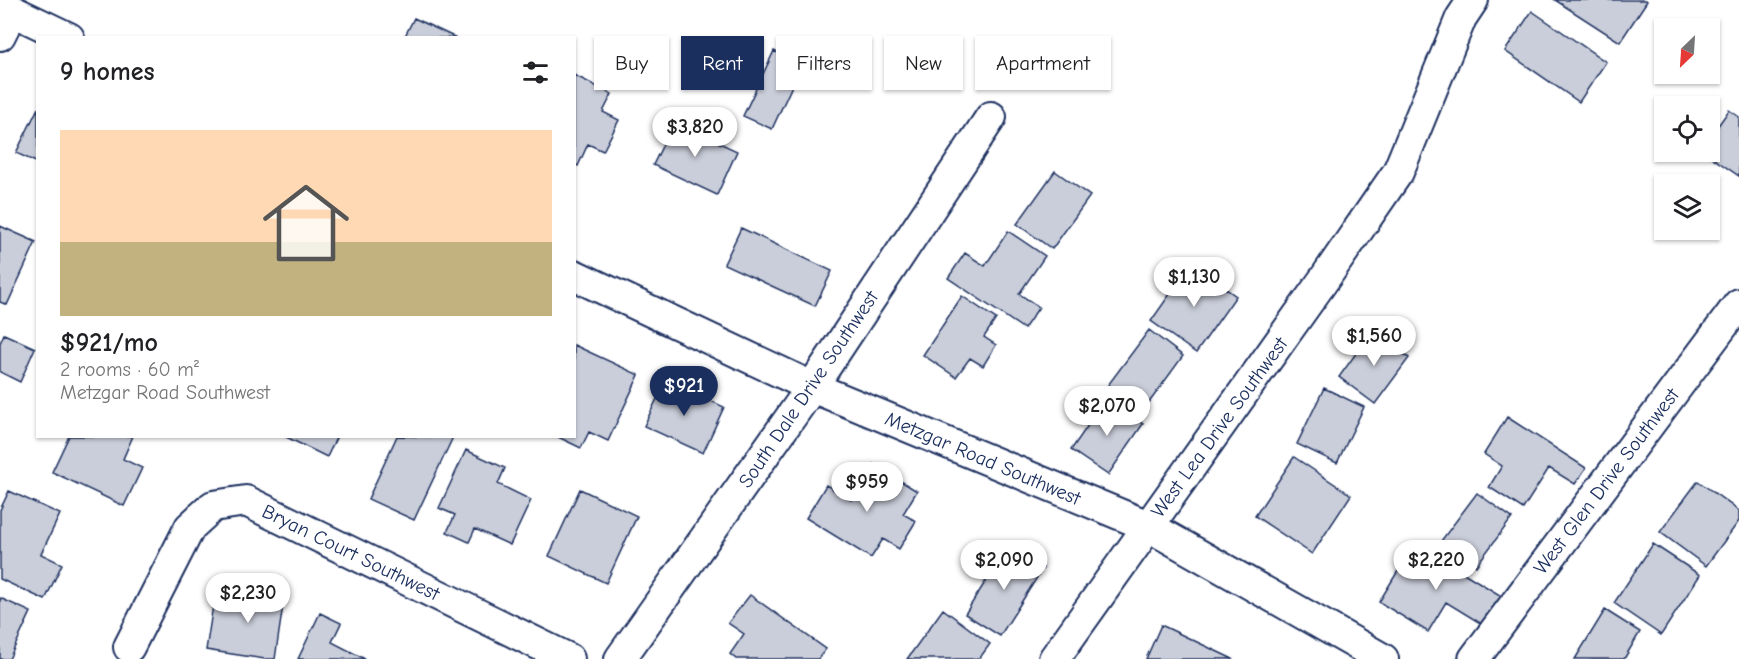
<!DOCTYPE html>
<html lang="en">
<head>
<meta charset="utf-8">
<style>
  body { margin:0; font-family:"Comic Neue",sans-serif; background:#f2f2f2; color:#202124; height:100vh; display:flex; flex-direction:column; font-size:22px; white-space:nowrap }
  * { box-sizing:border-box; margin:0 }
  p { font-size:20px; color:#757577 }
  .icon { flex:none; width:33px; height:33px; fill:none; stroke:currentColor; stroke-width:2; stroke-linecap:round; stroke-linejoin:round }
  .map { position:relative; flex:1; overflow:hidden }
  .panel { position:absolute; left:36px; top:36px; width:540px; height:402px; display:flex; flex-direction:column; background:#fff; border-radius:0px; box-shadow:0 2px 4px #0004 }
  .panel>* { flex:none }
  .top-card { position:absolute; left:594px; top:36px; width:570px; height:54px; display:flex; gap:12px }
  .needle { width:39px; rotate:205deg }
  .fabs { position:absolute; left:1654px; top:18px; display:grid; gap:12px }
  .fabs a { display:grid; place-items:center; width:66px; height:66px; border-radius:0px; background:#fff; box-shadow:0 2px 4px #0004; font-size:30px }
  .price { position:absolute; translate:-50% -51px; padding:0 14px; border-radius:21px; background:#fff; color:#222; font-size:20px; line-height:39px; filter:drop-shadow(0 2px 3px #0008) }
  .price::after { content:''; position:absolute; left:50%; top:36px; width:18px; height:14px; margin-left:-9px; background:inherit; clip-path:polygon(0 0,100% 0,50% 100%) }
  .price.on { background:#1b2f5e; color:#fff }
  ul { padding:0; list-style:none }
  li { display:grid; align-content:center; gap:12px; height:318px; padding:0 24px }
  li span { display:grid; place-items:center; height:186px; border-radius:0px; color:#555 }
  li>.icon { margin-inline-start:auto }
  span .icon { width:108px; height:108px; fill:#fffc; stroke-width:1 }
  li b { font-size:26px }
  h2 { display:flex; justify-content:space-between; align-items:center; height:72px; padding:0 24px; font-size:26px }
  .chip { padding:0 21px; border-radius:0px; background:#fff; box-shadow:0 2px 4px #0004; font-size:21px; line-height:54px }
  .chip.on { background:#1b2f5e; color:#fff }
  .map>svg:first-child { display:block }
  .building { fill:#caceda; stroke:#1b2f5e; stroke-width:1.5 }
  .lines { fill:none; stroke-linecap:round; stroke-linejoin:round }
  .minor-casing { stroke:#1b2f5e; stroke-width:34 }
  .minor { stroke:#fff; stroke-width:30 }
  .labels { text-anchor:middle; stroke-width:4.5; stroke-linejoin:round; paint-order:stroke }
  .street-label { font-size:20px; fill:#1b2f5e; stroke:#fff }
</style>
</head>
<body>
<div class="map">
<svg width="1739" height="659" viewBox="0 0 1739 659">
  <rect width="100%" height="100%" fill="#fff"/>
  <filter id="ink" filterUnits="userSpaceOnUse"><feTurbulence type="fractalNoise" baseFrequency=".0167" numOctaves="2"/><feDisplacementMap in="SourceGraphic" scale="12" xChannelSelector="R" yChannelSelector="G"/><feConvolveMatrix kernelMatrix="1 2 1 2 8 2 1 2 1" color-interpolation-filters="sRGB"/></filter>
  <g filter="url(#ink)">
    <!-- building -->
    <path class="building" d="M 1555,0 L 1645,0 L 1647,1 L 1620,42 Z
      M 1532,11 L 1606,62 L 1579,102 L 1505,51 Z
      M 414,18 L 456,38 L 404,38 Z
      M 774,51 L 802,64 L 772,129 L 743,116 Z
      M 574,75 L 612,94 L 603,112 L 619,120 L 603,151 L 588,144 L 578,166 L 574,164 Z
      M 38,108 L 38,163 L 16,153 Z
      M 1729,110 L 1739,117 L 1739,176 L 1704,152 L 1710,152 L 1710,137 Z
      M 674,122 L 737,151 L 717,195 L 653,165 Z
      M 1055,171 L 1090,196 L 1052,249 L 1017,224 Z
      M 0,226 L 36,242 L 7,305 L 0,302 Z
      M 741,228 L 832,271 L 815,306 L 724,264 Z
      M 1008,231 L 1045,256 L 1019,294 L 1039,307 L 1024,329 L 948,278 L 965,253 L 985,266 Z
      M 1191,264 L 1236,296 L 1196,353 L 1151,321 Z
      M 962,296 L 996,319 L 984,337 L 996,345 L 983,366 L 970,358 L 956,377 L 923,355 Z
      M 1149,330 L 1183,356 L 1143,411 L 1108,385 Z
      M 1372,331 L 1409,358 L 1375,404 L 1339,377 Z
      M 4,334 L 35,348 L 20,382 L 0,372 L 0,343 Z
      M 574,345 L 639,375 L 608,441 L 589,432 L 581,448 L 556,436 L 574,436 Z
      M 666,380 L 724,407 L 703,453 L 644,426 Z
      M 1324,388 L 1364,407 L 1337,463 L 1297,444 Z
      M 1106,399 L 1143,424 L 1108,475 L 1071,450 Z
      M 1507,417 L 1586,468 L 1575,484 L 1549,468 L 1523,509 L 1489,487 L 1502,466 L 1484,454 Z
      M 69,436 L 133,436 L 123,459 L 142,468 L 124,506 L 52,472 Z
      M 284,436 L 337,436 L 327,457 Z
      M 397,436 L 453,437 L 414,520 L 368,499 Z
      M 466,450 L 505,468 L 498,484 L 531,500 L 510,545 L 475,529 L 469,542 L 447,532 L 455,515 L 439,508 Z
      M 1294,457 L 1351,495 L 1312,554 L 1255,516 Z
      M 873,464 L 917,491 L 903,514 L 916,521 L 899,549 L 883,539 L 871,558 L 806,518 L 826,485 L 851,500 Z
      M 1698,481 L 1739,511 L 1739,521 L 1706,566 L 1660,532 Z
      M 580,489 L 637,516 L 606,583 L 549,556 Z
      M 9,491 L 60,514 L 41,554 L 62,564 L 45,600 L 0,579 L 0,510 Z
      M 1477,493 L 1512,518 L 1476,566 L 1441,541 Z
      M 1415,543 L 1503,597 L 1485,626 L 1446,602 L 1428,632 L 1379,602 Z
      M 1653,544 L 1700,575 L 1661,635 L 1614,603 Z
      M 1008,546 L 1043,568 L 1000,636 L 965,614 Z
      M 257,581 L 286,585 L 275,659 L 265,659 L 206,650 L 214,599 L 254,605 Z
      M 750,595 L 826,649 L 818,659 L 736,659 L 730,654 L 744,634 L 728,623 Z
      M 0,598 L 31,612 L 9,659 L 0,659 Z
      M 943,609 L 990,644 L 979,659 L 907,659 Z
      M 1605,610 L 1640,632 L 1624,659 L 1575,659 Z
      M 320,613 L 341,623 L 332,642 L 365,659 L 298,659 Z
      M 1161,625 L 1233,659 L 1146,659 Z"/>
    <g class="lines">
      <!-- minor casing -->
      <g class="minor-casing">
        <path id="minor" d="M 0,5 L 69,38
          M 0,35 L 12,11
          M 574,275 L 812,387 L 1148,526 L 1383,659
          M 129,647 L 190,527 L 213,506 L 246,501 L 569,659
          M 620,659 L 812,387 L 991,117
          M 1054,659 L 1325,278 L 1398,172 L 1461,18 L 1473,0
          M 1474,659 L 1739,304"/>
      </g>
      <!-- minor -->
      <use href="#minor" class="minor"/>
    </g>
  </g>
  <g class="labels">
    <!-- street labels -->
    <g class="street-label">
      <text transform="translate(808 389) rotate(-56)" y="7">South Dale Drive Southwest</text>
      <text transform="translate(1219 427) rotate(-54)" y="7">West Lea Drive Southwest</text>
      <text transform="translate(983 458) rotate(23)" y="7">Metzgar Road Southwest</text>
      <text transform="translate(1606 481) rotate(-53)" y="7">West Glen Drive Southwest</text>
      <text transform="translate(351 552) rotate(26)" y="7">Bryan Court Southwest</text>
    </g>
  </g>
</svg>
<div class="fabs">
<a><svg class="needle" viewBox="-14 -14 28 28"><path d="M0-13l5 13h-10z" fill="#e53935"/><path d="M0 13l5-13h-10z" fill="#757577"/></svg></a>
<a><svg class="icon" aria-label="locate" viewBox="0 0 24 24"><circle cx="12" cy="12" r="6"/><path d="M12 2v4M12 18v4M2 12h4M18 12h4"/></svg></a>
<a><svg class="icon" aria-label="layers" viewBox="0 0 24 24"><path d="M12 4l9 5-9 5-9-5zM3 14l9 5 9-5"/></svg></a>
</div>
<b class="price" style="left:695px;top:158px">$3,820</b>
<b class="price" style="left:1194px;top:308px">$1,130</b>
<b class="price" style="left:1374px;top:367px">$1,560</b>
<b class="price on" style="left:684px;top:417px">$921</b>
<b class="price" style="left:1107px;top:437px">$2,070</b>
<b class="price" style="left:867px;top:513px">$959</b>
<b class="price" style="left:1004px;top:591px">$2,090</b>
<b class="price" style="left:1436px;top:591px">$2,220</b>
<b class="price" style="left:248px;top:624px">$2,230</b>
<div class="top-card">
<a class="chip">Buy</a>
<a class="chip on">Rent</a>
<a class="chip">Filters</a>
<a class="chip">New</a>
<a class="chip">Apartment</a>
</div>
<section class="panel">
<h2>9 homes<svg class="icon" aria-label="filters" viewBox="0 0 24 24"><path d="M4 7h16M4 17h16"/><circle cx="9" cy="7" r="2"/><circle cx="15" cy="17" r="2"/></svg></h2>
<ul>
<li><span style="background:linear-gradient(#ffd9b3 60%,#c2b280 0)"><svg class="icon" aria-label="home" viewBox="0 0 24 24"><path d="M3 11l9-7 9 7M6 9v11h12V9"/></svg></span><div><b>$921/mo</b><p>2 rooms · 60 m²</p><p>Metzgar Road Southwest</p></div></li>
</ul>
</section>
</div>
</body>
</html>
